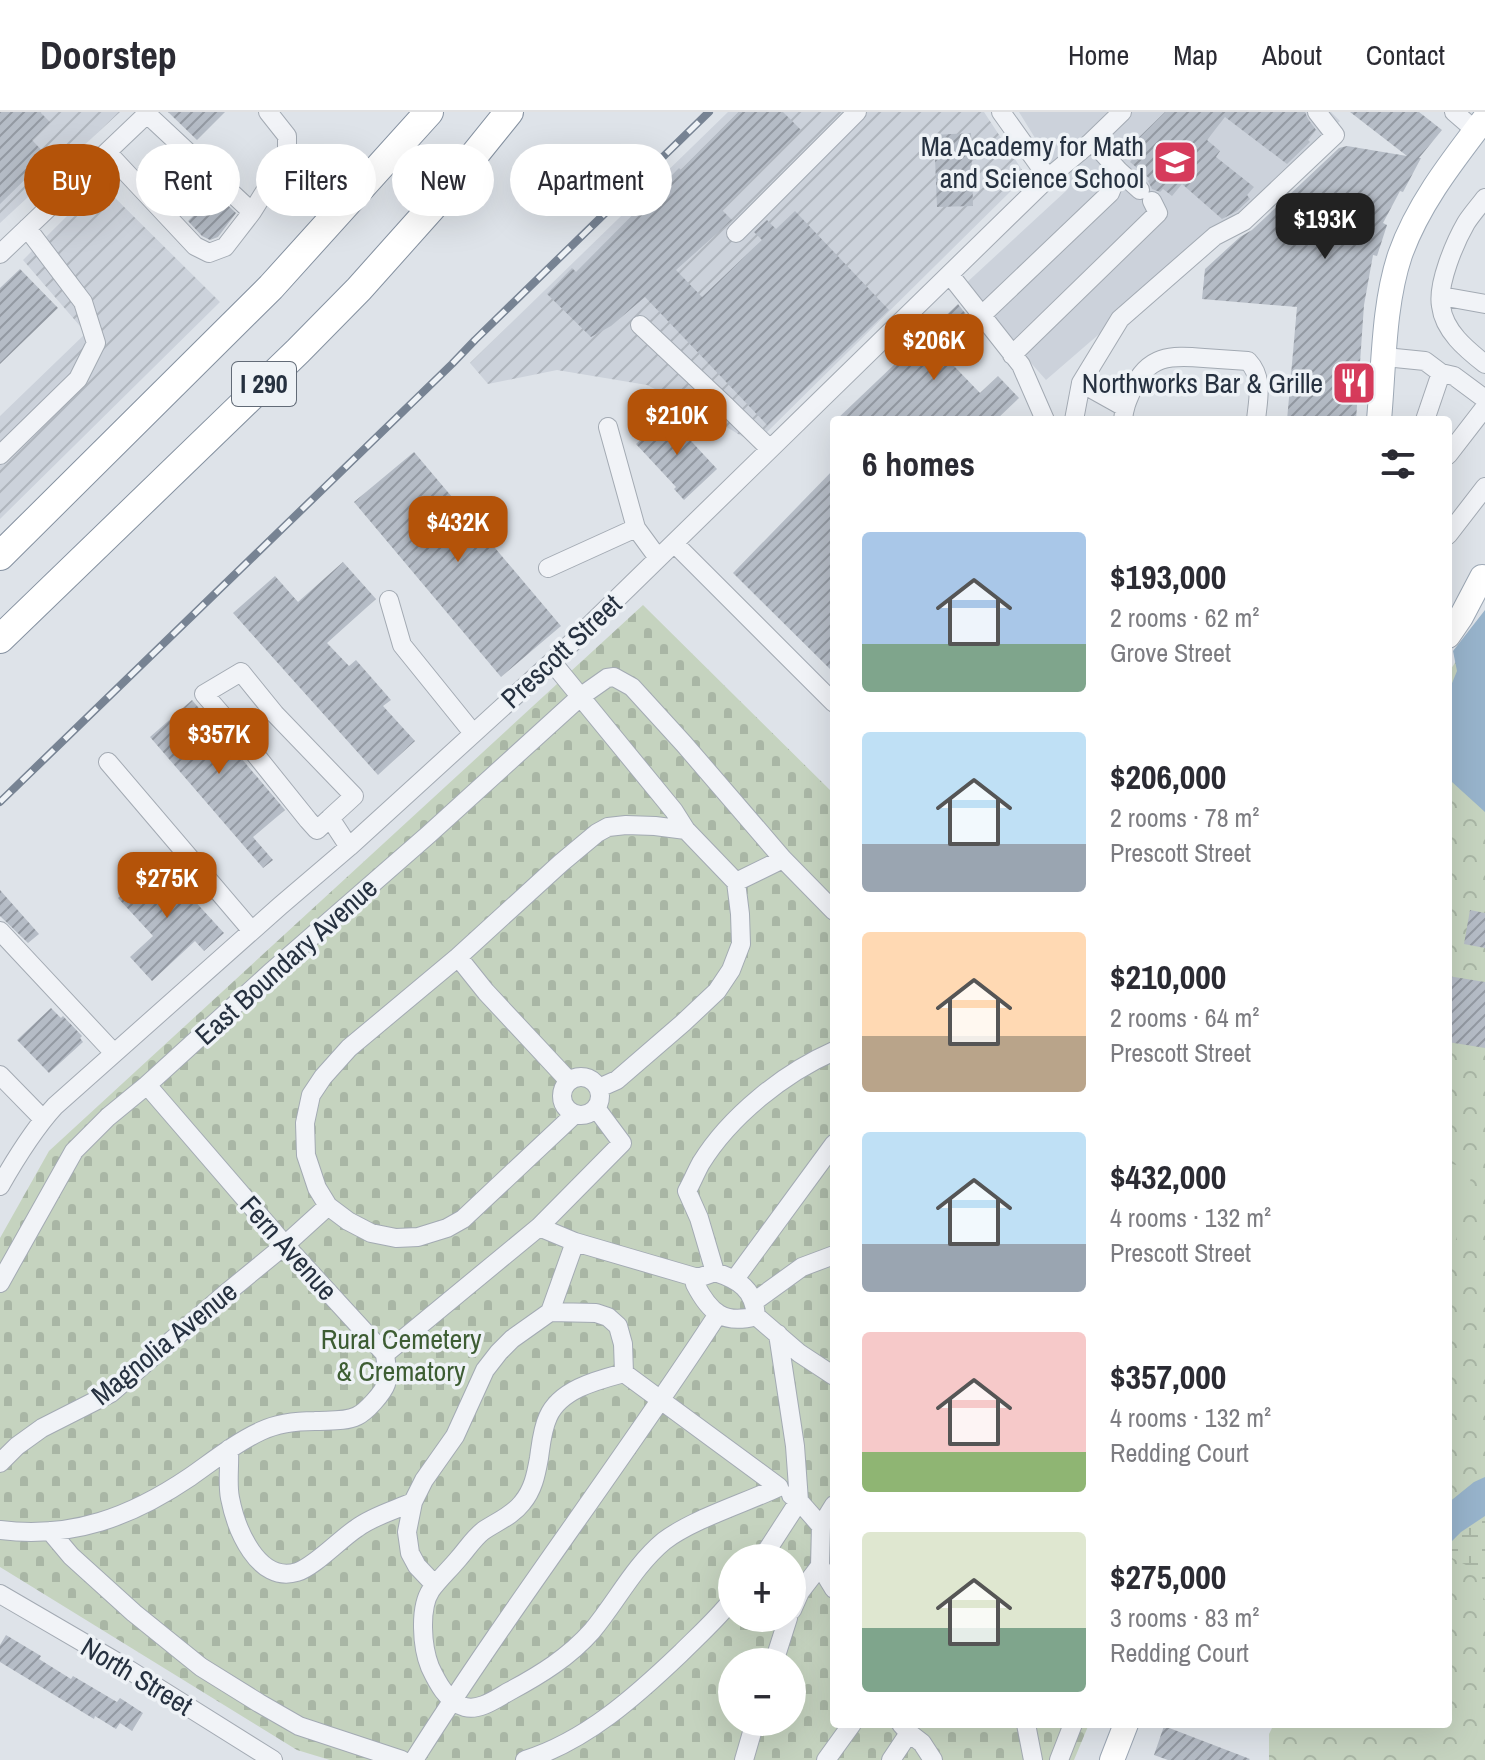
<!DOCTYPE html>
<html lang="en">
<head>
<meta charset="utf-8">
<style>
  body { margin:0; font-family:"Archivo Narrow",sans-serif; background:#f7f7f7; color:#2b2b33; height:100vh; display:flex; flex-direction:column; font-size:30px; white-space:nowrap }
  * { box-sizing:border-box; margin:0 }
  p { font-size:26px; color:#7c7c81 }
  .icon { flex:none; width:44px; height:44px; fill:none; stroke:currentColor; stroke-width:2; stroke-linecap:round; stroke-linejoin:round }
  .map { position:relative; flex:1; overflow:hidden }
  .drawer { position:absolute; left:830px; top:304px; width:622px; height:1312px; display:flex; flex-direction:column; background:#fff; border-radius:8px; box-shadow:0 8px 32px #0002 }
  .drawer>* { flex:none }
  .banner { position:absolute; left:24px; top:32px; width:686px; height:72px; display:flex; gap:16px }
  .buttons { position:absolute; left:718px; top:1432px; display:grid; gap:16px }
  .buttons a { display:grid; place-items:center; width:88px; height:88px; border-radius:50%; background:#fff; box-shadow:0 8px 32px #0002; font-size:40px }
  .price { position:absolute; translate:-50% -68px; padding:0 18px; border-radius:16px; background:#b45309; color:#fff; font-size:26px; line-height:52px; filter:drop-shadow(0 2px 4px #0008) }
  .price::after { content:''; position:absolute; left:50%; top:48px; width:24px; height:18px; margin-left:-12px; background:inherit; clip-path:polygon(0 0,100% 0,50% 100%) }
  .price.selected { background:#222; color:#fff }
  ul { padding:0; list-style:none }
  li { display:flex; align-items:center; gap:24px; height:200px; padding:0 32px }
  li span { display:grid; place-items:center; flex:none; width:224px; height:160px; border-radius:8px; color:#555 }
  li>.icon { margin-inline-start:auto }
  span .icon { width:96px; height:96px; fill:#fffc; stroke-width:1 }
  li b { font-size:34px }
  h2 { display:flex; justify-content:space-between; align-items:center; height:96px; padding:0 32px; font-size:34px }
  .chip { padding:0 28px; border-radius:36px; background:#fff; box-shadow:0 8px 32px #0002; font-size:28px; line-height:72px }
  .chip.selected { background:#b45309; color:#fff }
  header { display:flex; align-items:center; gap:48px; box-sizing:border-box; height:112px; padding:0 40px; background:#fff; border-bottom:2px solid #e1e1e2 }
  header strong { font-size:38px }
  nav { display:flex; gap:44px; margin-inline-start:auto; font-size:28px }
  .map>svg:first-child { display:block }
  .built { fill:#ccd2db }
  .industrial { fill:url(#industrial-furrows) }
  .forest { fill:url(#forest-crowns) }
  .wetland { fill:url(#wetland-marsh) }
  .cemetery { fill:url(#cemetery-stones); fill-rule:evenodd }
  .garden { fill:#c5d3bf }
  .water { fill:#97b3cb }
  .building { fill:url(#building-hatch) }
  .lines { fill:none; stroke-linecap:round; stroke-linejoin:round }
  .minor-casing { stroke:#a3aab3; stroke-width:20 }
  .major-casing { stroke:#9da8b5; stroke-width:26 }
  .highway-casing { stroke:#8591a0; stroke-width:30 }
  .minor { stroke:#f1f3f7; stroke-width:18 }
  .major { stroke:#fff; stroke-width:24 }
  .highway { stroke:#fff; stroke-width:28 }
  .rail-casing { stroke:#778393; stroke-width:8 }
  .rail { stroke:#eef2f6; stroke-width:5; stroke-dasharray:15; stroke-linecap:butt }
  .labels { text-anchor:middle; stroke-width:7; stroke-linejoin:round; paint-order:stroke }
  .shield { fill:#eef2f6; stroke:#626b77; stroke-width:2 }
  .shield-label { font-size:26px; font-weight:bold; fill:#263140 }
  .poi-label { font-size:28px; fill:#263140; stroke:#eef2f6; text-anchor:end }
  .street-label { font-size:28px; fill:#263140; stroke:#eef2f6 }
  .park-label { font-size:28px; fill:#3d5d33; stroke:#eef2f6 }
</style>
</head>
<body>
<header>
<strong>Doorstep</strong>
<nav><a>Home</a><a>Map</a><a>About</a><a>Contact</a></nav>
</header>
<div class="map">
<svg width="1485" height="1648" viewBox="0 0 1485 1648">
  <defs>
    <pattern id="industrial-furrows" width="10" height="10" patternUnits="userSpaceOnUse" patternTransform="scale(2)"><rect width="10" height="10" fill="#ccd2db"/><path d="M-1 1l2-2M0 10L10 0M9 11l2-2" fill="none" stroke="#afb5bd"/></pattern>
    <pattern id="forest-crowns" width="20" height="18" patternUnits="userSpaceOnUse" patternTransform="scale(2)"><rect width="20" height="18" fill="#c5d3bf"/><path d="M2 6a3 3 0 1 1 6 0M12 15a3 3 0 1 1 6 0" fill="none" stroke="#a9b6a5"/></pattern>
    <pattern id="wetland-marsh" width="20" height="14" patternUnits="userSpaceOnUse" patternTransform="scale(2)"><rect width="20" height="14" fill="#c5d3bf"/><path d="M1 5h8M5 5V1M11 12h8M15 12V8" fill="none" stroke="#a9b6a5"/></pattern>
    <pattern id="cemetery-stones" width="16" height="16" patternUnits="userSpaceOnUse" patternTransform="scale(2)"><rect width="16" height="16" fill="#c5d3bf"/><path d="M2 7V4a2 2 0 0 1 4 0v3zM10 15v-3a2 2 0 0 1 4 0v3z" fill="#a9b6a5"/></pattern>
    <pattern id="building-hatch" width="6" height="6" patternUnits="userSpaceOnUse" patternTransform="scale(2)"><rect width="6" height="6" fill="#b5bcc6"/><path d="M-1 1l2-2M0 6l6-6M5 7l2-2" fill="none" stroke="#9399a2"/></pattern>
  </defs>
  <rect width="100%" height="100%" fill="#dee3e9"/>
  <!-- built -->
  <path class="built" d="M 1019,0 L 1331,0 L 1340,9 L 1224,114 L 1046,268 L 963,174 L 1067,78 Z"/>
  <!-- industrial -->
  <path class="industrial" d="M 0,0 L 120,0 L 0,111 Z
    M 728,0 L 984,0 L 1026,64 L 755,332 L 708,304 L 647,273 L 557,258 L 488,272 L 470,251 Z
    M 100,71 L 220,190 L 0,407 L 0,304 L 86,221 L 23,148 Z"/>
  <!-- forest -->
  <path class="forest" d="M 1485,508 L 1485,1648 L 1269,1648 L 1269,1622 L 1274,1612 L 1448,1612 L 1448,561 Z"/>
  <!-- wetland -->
  <path class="wetland" d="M 1485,1404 L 1485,1488 L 1480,1481 L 1476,1458 L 1448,1444 L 1448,1433 L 1461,1420 Z"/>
  <!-- cemetery -->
  <path class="cemetery" d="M 643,493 L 834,682 L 834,1612 L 1089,1612 L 1074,1648 L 330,1648 L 297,1638 L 0,1455 L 0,1126 L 49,1039 ZM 732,1446 L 792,1446 L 792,1506 L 732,1506 ZM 732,1550 L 792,1550 L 792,1610 L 732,1610 Z"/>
  <!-- garden -->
  <path class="garden" d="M 1448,1051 L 1473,1057 L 1448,1161 Z"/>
  <!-- water -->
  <path class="water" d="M 1485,498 L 1485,700 L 1452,670 L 1448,661 L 1448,581 L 1457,559 L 1453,539 Z
    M 1485,1365 L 1485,1404 L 1461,1420 L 1448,1433 L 1448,1391 L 1474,1370 Z"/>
  <!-- building -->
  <path class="building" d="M 0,0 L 40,0 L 50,10 L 32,28 L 48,45 L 0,92 Z
    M 168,0 L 225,0 L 197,28 Z
    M 739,0 L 783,0 L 801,18 L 722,98 L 732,108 L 676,158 L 702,185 L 762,128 L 754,120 L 767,108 L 776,117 L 795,99 L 889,198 L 767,313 L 645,185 L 611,214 L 591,225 L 547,182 L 572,156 L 576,160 L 679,56 L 681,58 Z
    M 1165,0 L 1305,0 L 1308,7 L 1316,18 L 1308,28 L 1310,30 L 1287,52 L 1225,5 L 1207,28 L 1220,39 L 1216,45 L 1254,75 L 1247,83 L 1250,87 L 1237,99 L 1222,107 L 1182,72 L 1172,84 L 1163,77 L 1160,80 L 1152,77 L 1148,69 L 1150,67 L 1130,50 L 1138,40 L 1131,33 Z
    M 1350,0 L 1419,0 L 1442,18 L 1419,46 L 1421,46 L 1403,80 L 1400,79 L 1383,111 L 1387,113 L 1377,144 L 1373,143 L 1364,193 L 1356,308 L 1287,308 L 1297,195 L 1202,187 L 1205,157 L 1240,125 L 1252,118 L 1339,36 L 1347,34 L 1407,44 Z
    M 971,21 L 973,94 L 937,95 L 934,23 Z
    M 158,36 L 172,50 L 152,70 L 138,56 Z
    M 216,82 L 236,101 L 218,125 L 210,128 L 202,124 L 188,109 Z
    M 20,157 L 58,196 L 0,252 L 0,176 Z
    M 958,192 L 982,223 L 952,252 L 980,281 L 998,264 L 1019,286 L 996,308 L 836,308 Z
    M 667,303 L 717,357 L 684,388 L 674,377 L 676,375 L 636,332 Z
    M 414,340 L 561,514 L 501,565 L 354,390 Z
    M 834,357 L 834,561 L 733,461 Z
    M 343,450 L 376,487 L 327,531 L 349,554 L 356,548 L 391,588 L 383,594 L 415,629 L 378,663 L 233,501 L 275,464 L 298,490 Z
    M 192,588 L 285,698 L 253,725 L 273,748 L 263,756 L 150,625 Z
    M 158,749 L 224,821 L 204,839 L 195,829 L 152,869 L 130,845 L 153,824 L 118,786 Z
    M 0,778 L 39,822 L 28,831 L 0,804 Z
    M 1470,798 L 1485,801 L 1485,836 L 1464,832 Z
    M 1448,864 L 1485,870 L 1485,936 L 1448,930 Z
    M 51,896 L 61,906 L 63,904 L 82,924 L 80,926 L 83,930 L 49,961 L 17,928 Z
    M 6,1523 L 41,1544 L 39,1547 L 71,1567 L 73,1564 L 117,1590 L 120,1586 L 143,1601 L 132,1619 L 120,1611 L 116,1617 L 95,1604 L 94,1607 L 0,1550 L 0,1533 Z
    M 1164,1614 L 1250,1647 L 1249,1648 L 1168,1648 L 1154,1643 Z"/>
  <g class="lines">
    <!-- minor casing -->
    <g class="minor-casing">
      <path id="minor" d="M 1001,0 L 1048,66
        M 1454,0 L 1476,19
        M 147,2 L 252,100
        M 1092,29 L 1119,59 L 1140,78
        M 107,40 L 195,134 L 209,141 L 225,135 L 252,100 L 282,52 L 287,40 L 287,24 L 268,0
        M 1485,86 C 1479,94 1471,103 1466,111 C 1455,130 1437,172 1441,194 C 1444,219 1466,237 1485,252
        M 736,121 L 857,0
        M 0,142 L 149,0
        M 950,163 L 1021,253 L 1045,308
        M 1441,184 L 1485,192
        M 981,204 L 1110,81 L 1119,59
        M 640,213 L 725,293 L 770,337
        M 1012,243 L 1158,101 L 1152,89
        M 1385,245 L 1425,249 L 1441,261 L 1454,264 L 1485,287
        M 1081,271 L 1124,295
        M 1074,308 L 1081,271 L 1120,207 L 1215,124 L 1244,109 L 1335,23 L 1317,0
        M 1123,308 C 1124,296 1127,289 1132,278 C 1148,243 1170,243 1204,246 C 1219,247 1234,248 1248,249 C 1264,266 1258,287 1256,308
        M 1425,308 L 1441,261
        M 608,315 L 636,416 L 658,446
        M 0,343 L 78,267 L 96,231 L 83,190 L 27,116
        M 1448,343 L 1485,295
        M 1448,423 L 1485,375
        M 674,431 L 834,591
        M 548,456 L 636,416
        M 389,488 L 402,533 L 473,621
        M 552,550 L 674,699 L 686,718
        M 108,650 L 252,819
        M 330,706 L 317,718 L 308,708 L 243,627 L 204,582 L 241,560 L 275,602 L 354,684 L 330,706 L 349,735
        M 736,770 L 783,747
        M 0,819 L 114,941
        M 458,845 L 486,880 L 569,969
        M 0,963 L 43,1007
        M562 984a19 19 0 1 1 38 0a19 19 0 1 1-38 0Z
        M 599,976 L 617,968 L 683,911 L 717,879 L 731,858 L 741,832 L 740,802 L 736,770
        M 575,1002 L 463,1107 L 447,1116 L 418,1125 L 396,1126 L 371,1121 L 348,1109 L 328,1094 L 317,1076 L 306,1043 L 305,1011 L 311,983 L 323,965 L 349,936 L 458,845 L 561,751 L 597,721 L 608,715 L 626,713 L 655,714 L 686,718 L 736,770
        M 0,1074 C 16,1046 33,1018 55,994 L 280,794 L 349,735 L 552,550 L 1048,66 L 1090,31 L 1122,0
        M 539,1115 L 575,1130 L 698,1166
        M 715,1160 L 699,1106 L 687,1079 C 692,1070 696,1060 701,1051 C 730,1004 784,961 834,939
        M 715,1160 C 739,1168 754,1177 756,1204 C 724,1213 710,1201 695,1172 L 698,1166 Z
        M 735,1167 L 834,1032
        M 0,1171 L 74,1039 L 108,1005 L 147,973 L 270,861 L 428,723 L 580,585 L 607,566 L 614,565 L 632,575 L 684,632 L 783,747 L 834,799
        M 755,1189 L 802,1155 L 834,1143
        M 550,1200 L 575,1130
        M 756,1204 L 799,1241 L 834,1264
        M 778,1222 L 795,1334 L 799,1389 L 821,1414
        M 385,1242 L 539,1115 L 622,1031 L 596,996
        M 624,1261 L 779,1375 C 745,1391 693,1407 664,1429 C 634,1454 617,1489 592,1519 C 569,1545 540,1563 510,1579 C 497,1586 480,1599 465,1595 C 447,1590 437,1570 430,1555 C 422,1535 419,1496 431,1478 C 439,1467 450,1457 459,1446 C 467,1437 473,1427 483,1419 C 496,1410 512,1404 522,1391 C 533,1378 536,1363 539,1346 C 541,1332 542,1318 548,1305 C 560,1277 598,1268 624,1261 Z
        M 229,1337 C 230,1353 227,1371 230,1386 C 236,1417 258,1472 297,1460 C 314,1455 340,1427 357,1416 C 373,1404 395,1398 413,1390
        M 0,1351 L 17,1334 L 42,1316 L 111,1281 L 224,1183 L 285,1133 L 328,1094
        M 0,1418 C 72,1427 131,1405 190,1365 C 213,1349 235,1331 261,1319 C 278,1311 297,1309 315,1309 C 328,1308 345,1310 357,1304 C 366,1300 383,1281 386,1272 C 389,1263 386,1252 385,1242 L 285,1133 L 147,973
        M 50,1419 L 71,1444 L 134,1501 L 201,1555 L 259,1591 L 299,1614 L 402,1648
        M 762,1446 L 799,1389 L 791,1383
        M 820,1454 L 834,1477
        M 435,1473 L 417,1454 L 410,1441 L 407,1420 L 413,1390 L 424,1368 L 455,1324 L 485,1258 L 499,1240 L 512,1227 L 550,1200 L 596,1201 L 608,1205 L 618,1214 L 623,1232 L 624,1261
        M 0,1482 L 115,1549 L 273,1648
        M 792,1498 L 800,1480 L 820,1454 L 821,1414 L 834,1393
        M 774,1550 L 788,1506
        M 1026,1612 L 1033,1648
        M 909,1621 L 922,1631 L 933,1648
        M 414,1648 C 510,1496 620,1353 718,1202
        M 525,1648 C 586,1629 636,1584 681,1541 C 698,1524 717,1507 732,1488
        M 744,1648 L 755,1610
        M 826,1648 L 852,1612
        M 891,1648 L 909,1621 L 901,1612
        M 1059,1648 L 1073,1612"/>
    </g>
    <!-- major casing -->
    <g class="major-casing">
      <path id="major" d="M 1379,308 C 1384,254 1383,194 1400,143 C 1418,92 1453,48 1485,6
        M 1448,524 L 1461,505 L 1482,465
        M 1112,1648 L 1126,1612"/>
    </g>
    <!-- highway casing -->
    <g class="highway-casing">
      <path id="highway" d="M 0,444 L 271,175 L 429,0
        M 0,527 L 298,239 L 359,177 L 434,93 L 509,0"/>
    </g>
    <!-- minor -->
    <use href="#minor" class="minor"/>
    <!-- major -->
    <use href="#major" class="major"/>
    <!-- highway -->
    <use href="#highway" class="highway"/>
    <!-- rail casing -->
    <g class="rail-casing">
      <path id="rail" d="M 0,690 L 452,252 L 475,228 L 709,0"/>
    </g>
    <!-- rail -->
    <use href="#rail" class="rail"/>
  </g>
  <!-- icons -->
  <defs>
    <g id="school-square" transform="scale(2.3)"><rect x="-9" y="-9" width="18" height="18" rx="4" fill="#d63b5b" stroke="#eef2f6"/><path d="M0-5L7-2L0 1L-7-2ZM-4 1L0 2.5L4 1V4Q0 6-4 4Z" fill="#fff"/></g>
    <g id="restaurant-square" transform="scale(2.3)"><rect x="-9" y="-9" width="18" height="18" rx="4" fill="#d63b5b" stroke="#eef2f6"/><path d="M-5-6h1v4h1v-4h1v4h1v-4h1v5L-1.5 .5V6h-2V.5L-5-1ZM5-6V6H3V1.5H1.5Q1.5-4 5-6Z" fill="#fff"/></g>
  </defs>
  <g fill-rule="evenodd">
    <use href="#school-square" x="1175" y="50"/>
    <use href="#restaurant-square" x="1354" y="271"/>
  </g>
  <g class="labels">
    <!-- shield labels -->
    <rect class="shield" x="232" y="250" width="64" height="44" rx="6"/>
    <g class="shield-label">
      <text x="264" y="281">I 290</text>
    </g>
    <!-- poi labels -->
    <g class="poi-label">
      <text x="1144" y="44">Ma Academy for Math<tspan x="1144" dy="32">and Science School</tspan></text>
      <text x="1323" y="281">Northworks Bar &amp; Grille</text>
    </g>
    <!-- street labels -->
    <g class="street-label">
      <text transform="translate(561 539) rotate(-43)" y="10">Prescott Street</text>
      <text transform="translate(286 849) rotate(-42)" y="10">East Boundary Avenue</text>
      <text transform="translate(289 1136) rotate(48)" y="10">Fern Avenue</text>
      <text transform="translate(164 1231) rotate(-39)" y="10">Magnolia Avenue</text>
      <text transform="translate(137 1564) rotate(31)" y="10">North Street</text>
    </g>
    <!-- park labels -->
    <g class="park-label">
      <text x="401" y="1237">Rural Cemetery<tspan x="401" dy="32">&amp; Crematory</tspan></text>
    </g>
  </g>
</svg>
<div class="buttons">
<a>+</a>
<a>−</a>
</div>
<b class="price selected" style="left:1325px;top:149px">$193K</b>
<b class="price" style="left:934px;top:270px">$206K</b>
<b class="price" style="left:677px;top:345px">$210K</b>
<b class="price" style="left:458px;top:452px">$432K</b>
<b class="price" style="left:219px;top:664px">$357K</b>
<b class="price" style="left:167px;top:808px">$275K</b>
<div class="banner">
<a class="chip selected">Buy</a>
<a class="chip">Rent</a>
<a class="chip">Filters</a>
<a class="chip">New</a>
<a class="chip">Apartment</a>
</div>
<section class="drawer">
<h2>6 homes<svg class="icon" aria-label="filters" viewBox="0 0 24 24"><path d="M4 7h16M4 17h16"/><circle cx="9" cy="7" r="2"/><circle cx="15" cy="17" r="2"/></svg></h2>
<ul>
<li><span style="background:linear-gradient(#a9c7e8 70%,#7fa58c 0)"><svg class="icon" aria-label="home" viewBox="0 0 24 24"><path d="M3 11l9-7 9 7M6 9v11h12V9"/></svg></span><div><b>$193,000</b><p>2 rooms · 62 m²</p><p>Grove Street</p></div></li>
<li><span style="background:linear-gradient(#bfe0f5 70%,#9aa5b1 0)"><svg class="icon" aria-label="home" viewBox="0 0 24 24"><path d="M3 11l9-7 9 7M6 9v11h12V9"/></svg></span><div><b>$206,000</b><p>2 rooms · 78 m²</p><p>Prescott Street</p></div></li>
<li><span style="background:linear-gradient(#ffd9b3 65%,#b9a48a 0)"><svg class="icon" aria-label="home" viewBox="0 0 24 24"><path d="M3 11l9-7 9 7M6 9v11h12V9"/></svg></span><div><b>$210,000</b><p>2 rooms · 64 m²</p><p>Prescott Street</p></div></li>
<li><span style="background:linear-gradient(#bfe0f5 70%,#9aa5b1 0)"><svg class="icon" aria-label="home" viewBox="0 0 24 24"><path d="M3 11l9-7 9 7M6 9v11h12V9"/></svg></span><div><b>$432,000</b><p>4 rooms · 132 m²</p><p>Prescott Street</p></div></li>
<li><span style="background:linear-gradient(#f6c9c9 75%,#8fb573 0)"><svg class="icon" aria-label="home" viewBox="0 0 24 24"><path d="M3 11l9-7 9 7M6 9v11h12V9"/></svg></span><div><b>$357,000</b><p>4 rooms · 132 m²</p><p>Redding Court</p></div></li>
<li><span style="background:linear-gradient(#dfe7d0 60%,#7fa58c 0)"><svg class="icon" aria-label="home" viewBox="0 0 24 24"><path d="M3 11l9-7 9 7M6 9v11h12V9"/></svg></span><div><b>$275,000</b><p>3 rooms · 83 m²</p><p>Redding Court</p></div></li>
</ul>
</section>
</div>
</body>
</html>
